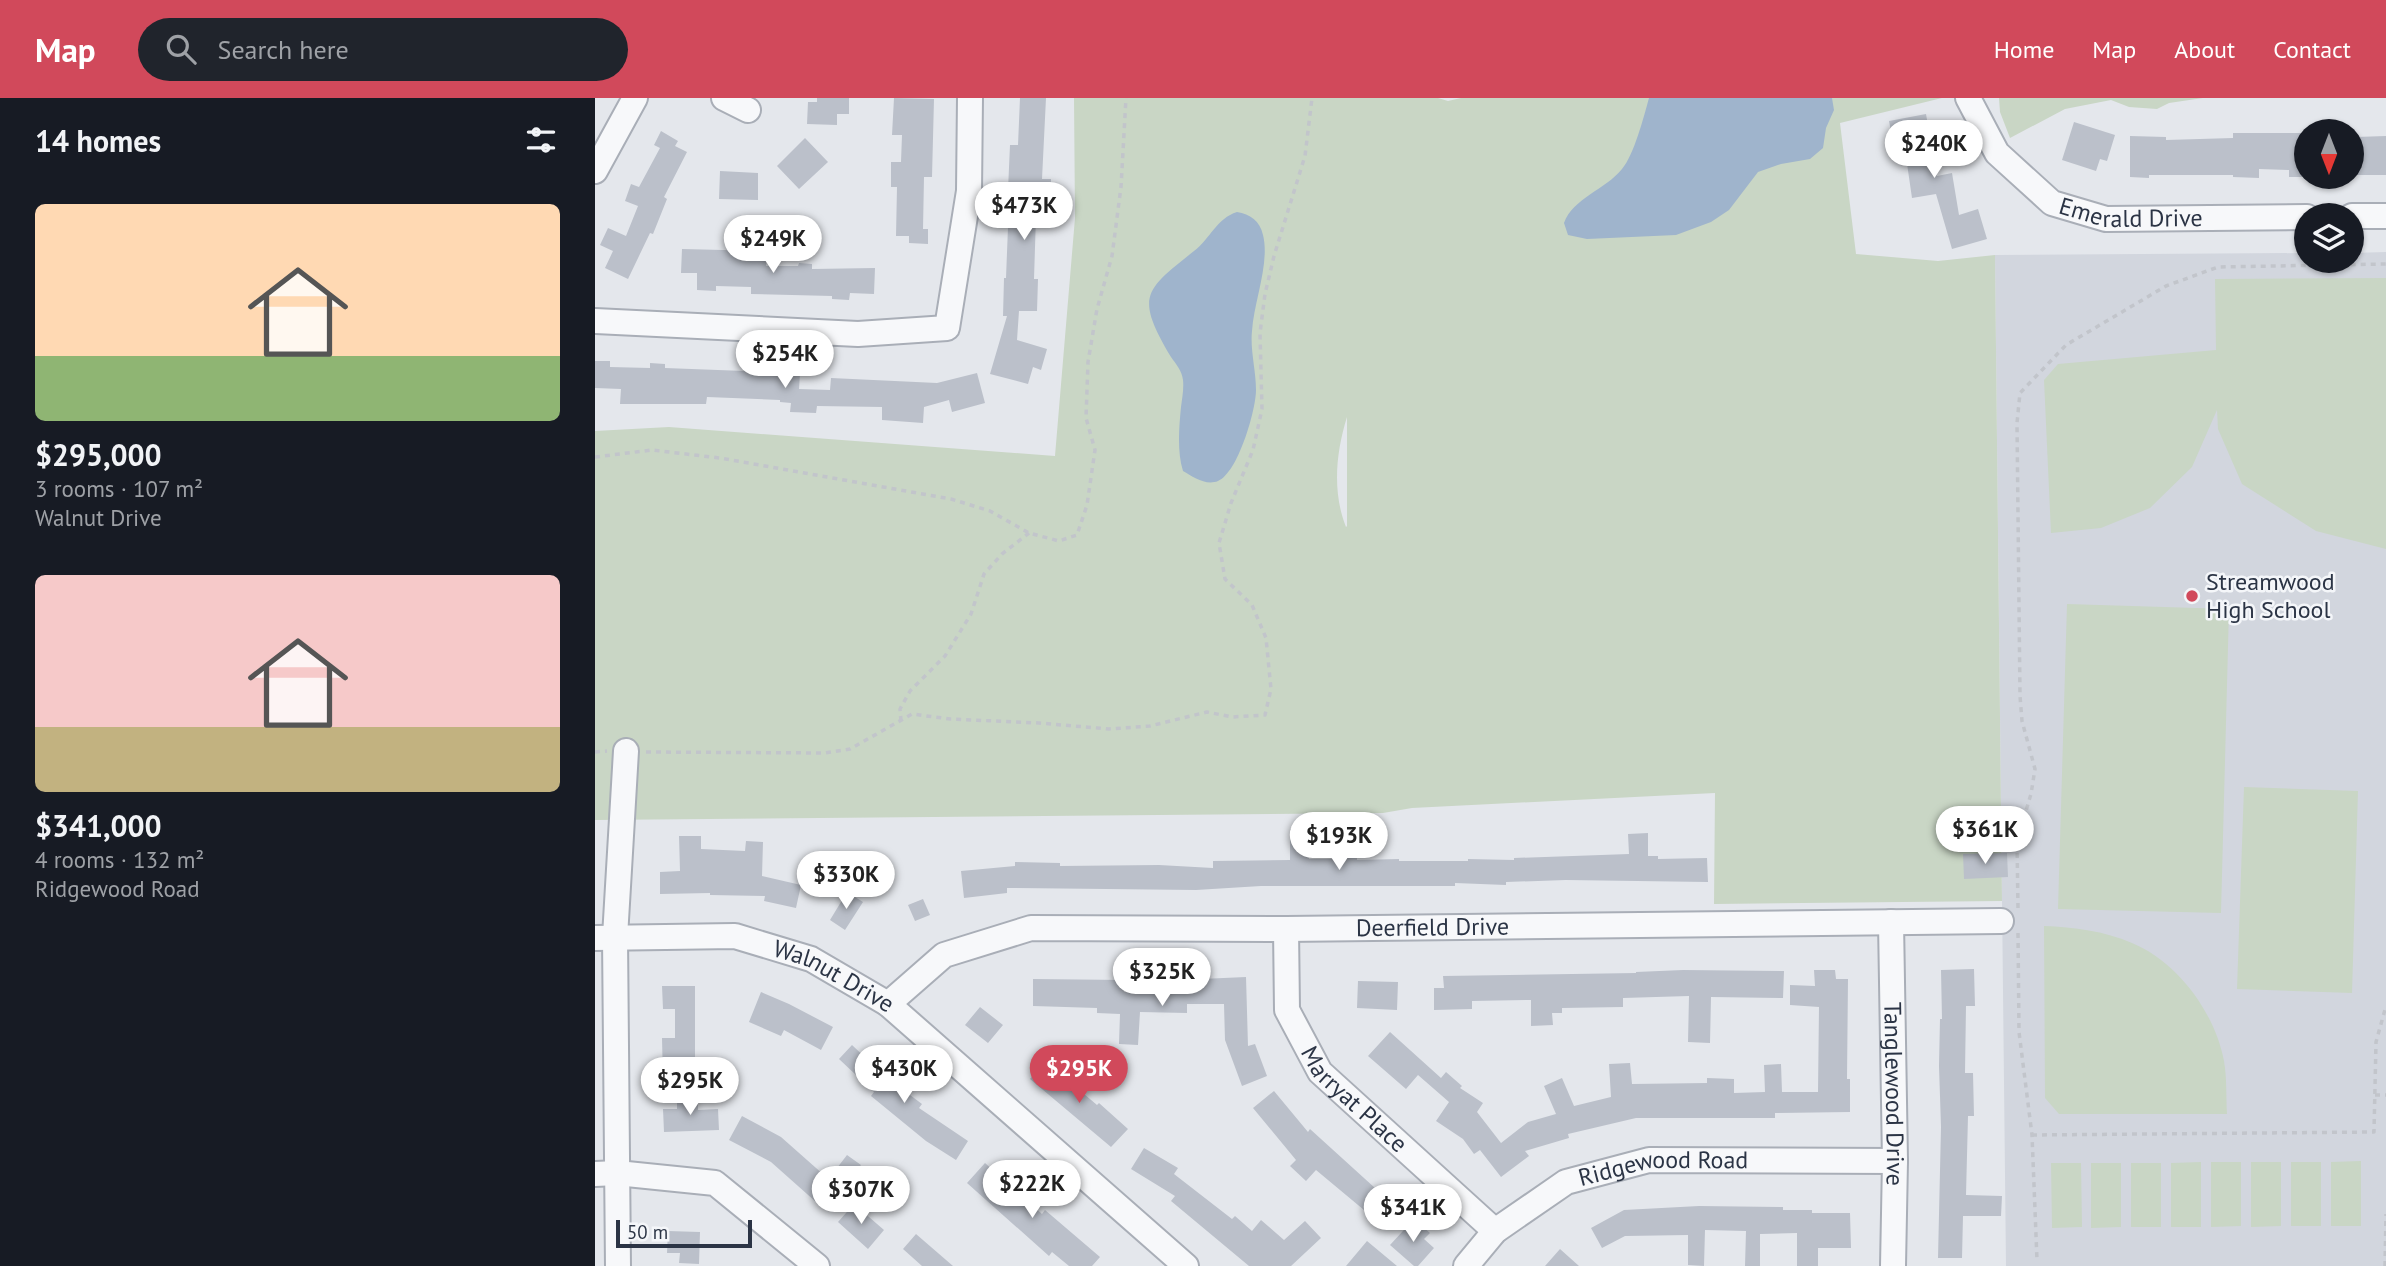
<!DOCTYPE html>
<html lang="en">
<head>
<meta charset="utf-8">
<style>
  body { margin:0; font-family:"PT Sans",sans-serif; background:#20242c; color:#f1f3f6; height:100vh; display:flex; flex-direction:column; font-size:26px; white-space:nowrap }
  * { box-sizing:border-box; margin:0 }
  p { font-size:23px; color:#9ea1a6 }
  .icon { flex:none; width:38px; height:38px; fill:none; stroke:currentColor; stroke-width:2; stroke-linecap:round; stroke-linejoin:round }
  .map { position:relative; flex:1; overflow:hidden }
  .side { display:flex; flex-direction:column; background:#171b24; width:595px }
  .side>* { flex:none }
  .needle { width:46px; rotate:180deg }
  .tools { position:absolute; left:1699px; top:21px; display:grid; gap:14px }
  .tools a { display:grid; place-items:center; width:70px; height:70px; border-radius:50%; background:#171b24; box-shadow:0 2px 5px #0004; font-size:35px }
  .scale { position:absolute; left:21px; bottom:18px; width:136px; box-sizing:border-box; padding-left:7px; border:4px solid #2b3445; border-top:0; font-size:19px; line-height:24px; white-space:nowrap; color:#2b3445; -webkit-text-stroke:5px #f4f6f9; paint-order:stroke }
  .price { position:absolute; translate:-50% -60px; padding:0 16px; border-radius:24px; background:#fff; color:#222; font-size:23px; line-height:46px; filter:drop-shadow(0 2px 4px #0008) }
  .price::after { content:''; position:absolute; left:50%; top:42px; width:21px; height:16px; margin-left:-10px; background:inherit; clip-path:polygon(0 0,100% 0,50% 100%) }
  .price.on { background:#d1495b; color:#fff }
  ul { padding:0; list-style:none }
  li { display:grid; align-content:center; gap:14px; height:371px; padding:0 35px }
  li span { display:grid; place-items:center; height:217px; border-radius:10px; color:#555 }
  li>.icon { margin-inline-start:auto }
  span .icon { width:126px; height:126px; fill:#fffc; stroke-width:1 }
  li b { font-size:30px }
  h2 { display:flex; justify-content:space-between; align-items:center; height:84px; padding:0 35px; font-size:30px }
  header { display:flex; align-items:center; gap:42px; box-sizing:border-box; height:98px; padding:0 35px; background:#d1495b; color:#fff }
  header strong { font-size:33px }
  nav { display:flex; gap:38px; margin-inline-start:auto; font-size:24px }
  .search { width:490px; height:63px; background:#20242c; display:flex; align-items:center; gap:18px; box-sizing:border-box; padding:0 24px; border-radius:38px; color:#9ea1a6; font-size:26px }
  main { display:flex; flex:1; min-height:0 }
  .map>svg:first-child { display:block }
  .built { fill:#d2d6de }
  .green { fill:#c9d6c5; fill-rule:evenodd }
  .water { fill:#9fb4cc }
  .building { fill:#bbc0ca }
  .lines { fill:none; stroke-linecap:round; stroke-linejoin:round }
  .minor-casing { stroke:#a9aeb7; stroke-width:28 }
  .path { stroke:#c2c5cb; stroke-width:3.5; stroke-dasharray:5 5; stroke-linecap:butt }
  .minor { stroke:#f7f8fa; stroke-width:24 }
  .poi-dot { fill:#d1495b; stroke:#f4f6f9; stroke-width:2.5 }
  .labels { text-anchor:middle; stroke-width:5; stroke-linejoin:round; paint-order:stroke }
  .street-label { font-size:24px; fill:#2b3445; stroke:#f4f6f9 }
  .poi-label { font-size:24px; fill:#2b3445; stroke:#f4f6f9; text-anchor:start }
</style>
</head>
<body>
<header>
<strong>Map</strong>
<div class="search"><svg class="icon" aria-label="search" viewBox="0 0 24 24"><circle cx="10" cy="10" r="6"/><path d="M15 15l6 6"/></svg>Search here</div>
<nav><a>Home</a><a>Map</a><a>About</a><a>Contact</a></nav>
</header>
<main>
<section class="side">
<h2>14 homes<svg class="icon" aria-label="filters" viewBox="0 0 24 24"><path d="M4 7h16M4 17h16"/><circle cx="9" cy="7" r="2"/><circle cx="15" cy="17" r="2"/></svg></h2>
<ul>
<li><span style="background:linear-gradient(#ffd9b3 70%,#8fb573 0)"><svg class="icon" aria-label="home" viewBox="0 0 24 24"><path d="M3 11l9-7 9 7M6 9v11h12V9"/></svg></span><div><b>$295,000</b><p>3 rooms · 107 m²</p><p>Walnut Drive</p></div></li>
<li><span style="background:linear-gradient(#f6c9c9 70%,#c2b280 0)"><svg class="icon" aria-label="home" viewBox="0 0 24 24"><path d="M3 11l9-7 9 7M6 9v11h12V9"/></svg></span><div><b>$341,000</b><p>4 rooms · 132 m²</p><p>Ridgewood Road</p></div></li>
</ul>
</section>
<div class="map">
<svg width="1791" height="1168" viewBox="0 0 1791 1168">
  <rect width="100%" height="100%" fill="#e4e7ec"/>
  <!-- built -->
  <path class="built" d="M 1791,154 L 1791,1168 L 1411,1168 L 1400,157 L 1711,155 L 1712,163 L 1757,163 L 1757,155 Z"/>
  <!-- green -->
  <path class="green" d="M 479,0 L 843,0 L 853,3 L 866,0 L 1347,0 L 1245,25 L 1261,156 L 1343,163 L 1400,157 L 1407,803 L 1119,806 L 1120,695 L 817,710 L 788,715 L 0,722 L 0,333 L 74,329 L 460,358 L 480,120 ZM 752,319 L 752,428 L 751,429 C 737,394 741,354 752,319 Z
    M 1404,0 L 1608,0 L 1574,5 L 1562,11 L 1534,9 L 1516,2 L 1470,11 L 1415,40 L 1405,14 Z
    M 1791,180 L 1791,451 L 1721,433 L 1647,386 L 1623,331 L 1622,312 L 1597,369 L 1555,410 L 1506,430 L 1456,435 L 1449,282 L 1463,266 L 1621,252 L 1620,181 Z
    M 1472,506 L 1634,511 L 1626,815 L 1463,811 Z
    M 1649,689 L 1763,693 L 1757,895 L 1642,891 Z
    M 1449,828 C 1479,829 1509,833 1537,845 C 1583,864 1620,915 1629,963 C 1632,980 1631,999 1632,1016 L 1464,1016 L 1450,1000 Z
    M 1766,1063 L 1766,1128 L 1736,1128 L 1736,1064 Z
    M 1606,1064 L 1606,1129 L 1576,1129 L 1576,1065 Z
    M 1616,1064 L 1646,1064 L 1646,1128 L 1616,1129 Z
    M 1656,1064 L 1686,1064 L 1686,1128 L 1656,1129 Z
    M 1696,1064 L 1726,1064 L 1726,1128 L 1696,1128 Z
    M 1456,1065 L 1486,1065 L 1487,1129 L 1457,1130 Z
    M 1496,1065 L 1526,1065 L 1526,1129 L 1496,1130 Z
    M 1536,1065 L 1566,1065 L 1566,1129 L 1536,1129 Z"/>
  <!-- water -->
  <path class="water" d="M 1054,0 L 1237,0 L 1239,12 L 1231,30 L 1228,50 L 1215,61 L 1186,66 L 1163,74 L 1134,112 L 1116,124 L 1081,137 L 992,141 L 973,137 L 969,125 C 978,100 1010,92 1027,71 C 1039,57 1049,18 1054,0 Z
    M 642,114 C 655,116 665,123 668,137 C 675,165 659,203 657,233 C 655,252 661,272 661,292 C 661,312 643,375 623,383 C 611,388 598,379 588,373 C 582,354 584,329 586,309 C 587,301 589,291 588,282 C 587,273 581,266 576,259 C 540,198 549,193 599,153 C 615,141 622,120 642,114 Z"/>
  <!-- building -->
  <path class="building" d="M 222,0 L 254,0 L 254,16 L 242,16 L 242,27 L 212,26 L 213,4 L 222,4 Z
    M 299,0 L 339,1 L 337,79 L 329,79 L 328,131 L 333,131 L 333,146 L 314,145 L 314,138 L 301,138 L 302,89 L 296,89 L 296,64 L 306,64 L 307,37 L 297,37 Z
    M 425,0 L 451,0 L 447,81 L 456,81 L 455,119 L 441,118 L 439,181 L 443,181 L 442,213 L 424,213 L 422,242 L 452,251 L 446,272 L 438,269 L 433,286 L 395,276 L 412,218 L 408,218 L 409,180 L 411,180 L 413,129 L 418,129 L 419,92 L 413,92 L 415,47 L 423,47 Z
    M 1331,16 L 1342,78 L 1357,75 L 1364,117 L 1383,111 L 1392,141 L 1357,151 L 1341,96 L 1317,100 L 1310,52 L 1300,54 L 1294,23 Z
    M 1479,24 L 1520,37 L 1512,63 L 1505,61 L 1501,73 L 1467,62 Z
    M 66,33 L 83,43 L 80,48 L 92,54 L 69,99 L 72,101 L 58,136 L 55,135 L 33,181 L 10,170 L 18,153 L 5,147 L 13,130 L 31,138 L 43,108 L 30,103 L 36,86 L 44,89 L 65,50 L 59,47 Z
    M 1638,35 L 1712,35 L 1712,79 L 1694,79 L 1694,72 L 1664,71 L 1664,80 L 1638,79 L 1638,77 L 1554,77 L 1554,80 L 1535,79 L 1535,38 L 1571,39 L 1571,42 L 1638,40 Z
    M 1791,38 L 1791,77 L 1757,77 L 1757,58 L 1761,58 L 1761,39 Z
    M 210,40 L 233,64 L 204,91 L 182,68 Z
    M 125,73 L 163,75 L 163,102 L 124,101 Z
    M 87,151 L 172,153 L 171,168 L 203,168 L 204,165 L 217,166 L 217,171 L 280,170 L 279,196 L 255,195 L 254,202 L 237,201 L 237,198 L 156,196 L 156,189 L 121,188 L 121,193 L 102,192 L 102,175 L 86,175 Z
    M 0,263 L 15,263 L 15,269 L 55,270 L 55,265 L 70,266 L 70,270 L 205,275 L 204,291 L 235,292 L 236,280 L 342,285 L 382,275 L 390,305 L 357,314 L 354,302 L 329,309 L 328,325 L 287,322 L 287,309 L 222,308 L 221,315 L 195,314 L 196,305 L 185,304 L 185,302 L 112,299 L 111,306 L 25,306 L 26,291 L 0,290 Z
    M 695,731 L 714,731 L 714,761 L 746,761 L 746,736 L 761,736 L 762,762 L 804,761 L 804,763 L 873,763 L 873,761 L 919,762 L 919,760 L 1034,756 L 1033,736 L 1053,735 L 1053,758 L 1063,758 L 1063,761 L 1112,760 L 1113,784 L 971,782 L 911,784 L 911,787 L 860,785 L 860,788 L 666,788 L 601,792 L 412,790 L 412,795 L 369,800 L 366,773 L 420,768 L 420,764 L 465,765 L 465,768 L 564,767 L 618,770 L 618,763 L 695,762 Z
    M 84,738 L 106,738 L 106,751 L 150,753 L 151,743 L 168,744 L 167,778 L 206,787 L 201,810 L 169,803 L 170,798 L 115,797 L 115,795 L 65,796 L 65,774 L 85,773 Z
    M 1412,755 L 1413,779 L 1369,781 L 1368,756 Z
    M 214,762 L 234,769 L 227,787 L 207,780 Z
    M 252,794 L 268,804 L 250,832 L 235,822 Z
    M 328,801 L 335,817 L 320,823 L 313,807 Z
    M 1379,871 L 1380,908 L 1371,908 L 1370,975 L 1378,975 L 1379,1018 L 1373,1018 L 1371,1097 L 1407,1098 L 1406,1118 L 1368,1118 L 1367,1160 L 1343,1160 L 1346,1029 L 1344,968 L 1345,921 L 1347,921 L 1346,872 Z
    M 1088,872 L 1189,873 L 1188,900 L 1116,899 L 1115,945 L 1093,944 L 1094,898 L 1028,900 L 1028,909 L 967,910 L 967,915 L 957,915 L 958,927 L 936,928 L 936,902 L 877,903 L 877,911 L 839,912 L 839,890 L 849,890 L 848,878 L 1041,875 L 1041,874 Z
    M 1219,872 L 1240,872 L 1241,881 L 1253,881 L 1252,981 L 1255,981 L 1255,1014 L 1180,1015 L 1180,1020 L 1041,1020 L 973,1036 L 974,1040 L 930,1053 L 934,1058 L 906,1079 L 885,1052 L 879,1056 L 868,1041 L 841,1023 L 854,1004 L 823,977 L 811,991 L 773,958 L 795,934 L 846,980 L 851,974 L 867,988 L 865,990 L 888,1005 L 882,1014 L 906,1045 L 933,1024 L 961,1016 L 949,988 L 967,980 L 979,1008 L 1016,999 L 1014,966 L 1035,965 L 1037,986 L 1112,985 L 1112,980 L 1139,981 L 1139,995 L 1170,994 L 1169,967 L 1186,966 L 1187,994 L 1223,994 L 1224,909 L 1195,907 L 1195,887 L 1220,888 Z
    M 651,879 L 653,948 L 660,946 L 672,978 L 647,988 L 630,942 L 629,906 L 592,906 L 592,915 L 545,914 L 543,947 L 524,946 L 525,916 L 502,915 L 502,910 L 438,908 L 438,881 L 529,882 L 529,894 L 556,894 L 556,880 L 606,881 Z
    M 763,883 L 803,884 L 802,912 L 762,910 Z
    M 67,888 L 100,888 L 100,965 L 90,965 L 91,981 L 68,982 L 67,940 L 80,940 L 80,911 L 68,911 Z
    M 166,894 L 194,906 L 238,929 L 226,952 L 189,932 L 186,938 L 154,924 Z
    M 385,909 L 408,927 L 393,945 L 370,927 Z
    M 257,947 L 291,979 L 327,1006 L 324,1010 L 373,1043 L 361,1062 L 331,1043 L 276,998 L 279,994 L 244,961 Z
    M 450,963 L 502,1007 L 504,1005 L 533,1031 L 516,1049 L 435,981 Z
    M 679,993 L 713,1034 L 715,1031 L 791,1100 L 775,1117 L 721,1072 L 711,1083 L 695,1068 L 701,1062 L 658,1010 Z
    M 103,999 L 103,1012 L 123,1011 L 124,1032 L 69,1034 L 68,1011 L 82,1011 L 82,1000 Z
    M 147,1018 L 186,1039 L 238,1085 L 221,1104 L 176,1064 L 134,1042 Z
    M 549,1050 L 583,1070 L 579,1076 L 637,1121 L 640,1118 L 657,1133 L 666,1122 L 689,1142 L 710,1123 L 726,1140 L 696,1168 L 654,1168 L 576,1103 L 580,1098 L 536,1071 Z
    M 252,1057 L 266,1067 L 255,1080 L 242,1070 Z
    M 390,1065 L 447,1116 L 450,1112 L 505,1159 L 497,1168 L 474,1168 L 457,1154 L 454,1158 L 372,1085 Z
    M 259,1106 L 289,1132 L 273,1151 L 243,1124 Z
    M 1104,1108 L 1188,1109 L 1188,1112 L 1217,1112 L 1217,1115 L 1255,1115 L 1256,1150 L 1223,1150 L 1223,1168 L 1202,1168 L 1202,1135 L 1165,1136 L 1165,1168 L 1150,1168 L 1151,1133 L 1110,1132 L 1109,1168 L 1093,1167 L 1093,1137 L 1030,1138 L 1007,1150 L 996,1130 L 1029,1112 Z
    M 819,1121 L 835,1135 L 829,1141 L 839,1150 L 823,1168 L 819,1168 L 795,1147 Z
    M 73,1133 L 105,1134 L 104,1166 L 84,1165 L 85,1155 L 72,1155 Z
    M 321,1136 L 358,1168 L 327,1168 L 308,1151 Z
    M 772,1143 L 802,1168 L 751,1168 Z
    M 965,1151 L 984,1168 L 950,1168 Z"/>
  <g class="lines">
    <!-- minor casing -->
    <g class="minor-casing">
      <g id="minor">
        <path d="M 129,0 L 153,12"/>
        <path id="s1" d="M 1373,0 L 1402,55 L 1457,105 L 1511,121 L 1712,119"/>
        <path d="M 0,73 L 40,0"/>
        <path d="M 1757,118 L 1791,118"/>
        <path d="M 0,223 L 263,236 L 352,230 L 374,93 L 375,0"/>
        <path id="s2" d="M 1296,824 L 1300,1063 L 1298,1168"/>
        <path id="s3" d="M 691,831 L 692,912 L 725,974 L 900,1133"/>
        <path id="s4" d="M 0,840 L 140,838 L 216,861 L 293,906 L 591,1168"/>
        <path id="s5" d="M 293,906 L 349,857 L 436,830 L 691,831 L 1406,823"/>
        <path d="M 0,1076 L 22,1075 L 120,1085 L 222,1168"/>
        <path d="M 23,1168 L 20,839 L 31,653"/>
        <path id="s6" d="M 871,1168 L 900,1133 L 971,1084 L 1054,1062 L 1300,1063"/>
      </g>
    </g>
    <!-- path -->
    <path class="path" d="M 0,359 L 57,352 L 125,360 L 356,401 L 395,413 L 434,435 L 464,443 L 482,437 L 492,407 L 500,352 L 491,320 L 493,264 L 502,211 L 517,158 L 526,89 L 531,0
      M 306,623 L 305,611 L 315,593 L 350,558 L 376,516 L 389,476 L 407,456 L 434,435
      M 0,654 L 12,653
      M 51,654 L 229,655 L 255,651 L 317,616 L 355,621 L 444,625 L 514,631 L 555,628 L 612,614 L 637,619 L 670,617 L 676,591 L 671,540 L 657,507 L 630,481 L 624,445 L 636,405 L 658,352 L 667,311 L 665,235 L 670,196 L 679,158 L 710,58 L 717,0
      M 1423,810 L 1422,743 L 1436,696 L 1440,671 L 1427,623 L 1425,598 L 1422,325 L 1425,295 L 1471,247 L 1571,188 L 1623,169 L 1791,166
      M 1423,835 L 1424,934 L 1437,1037 L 1442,1162
      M 1780,997 L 1791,997
      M 1437,1037 L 1779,1034 L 1781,944 L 1791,908
      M 1790,1168 L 1791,1116"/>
    <!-- minor -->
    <use href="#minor" class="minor"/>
  </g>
  <!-- markers -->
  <circle class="poi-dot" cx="1597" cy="498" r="7"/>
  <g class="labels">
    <!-- street labels -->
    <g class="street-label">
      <text dy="8" stroke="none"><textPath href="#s1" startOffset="217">Emerald Drive</textPath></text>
      <text dy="8" stroke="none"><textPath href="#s5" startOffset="567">Deerfield Drive</textPath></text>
      <text dy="8" stroke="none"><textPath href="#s4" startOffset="247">Walnut Drive</textPath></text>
      <text dy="8" stroke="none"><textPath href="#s2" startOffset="172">Tanglewood Drive</textPath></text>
      <text dy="8" stroke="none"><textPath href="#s3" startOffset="194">Marryat Place</textPath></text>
      <text dy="8" stroke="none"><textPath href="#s6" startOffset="231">Ridgewood Road</textPath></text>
    </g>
    <!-- poi labels -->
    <g class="poi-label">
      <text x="1611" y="492">Streamwood<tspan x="1611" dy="28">High School</tspan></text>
    </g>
  </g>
</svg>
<div class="tools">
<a><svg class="needle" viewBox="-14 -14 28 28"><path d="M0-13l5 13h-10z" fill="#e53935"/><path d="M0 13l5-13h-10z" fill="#9ea1a6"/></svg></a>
<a><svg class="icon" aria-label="layers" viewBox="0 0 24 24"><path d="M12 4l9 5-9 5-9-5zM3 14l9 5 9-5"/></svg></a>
</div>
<div class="scale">50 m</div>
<b class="price" style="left:1339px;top:82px">$240K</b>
<b class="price" style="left:429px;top:144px">$473K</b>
<b class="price" style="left:178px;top:177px">$249K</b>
<b class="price" style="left:190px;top:292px">$254K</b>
<b class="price" style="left:1390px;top:768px">$361K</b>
<b class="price" style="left:744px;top:774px">$193K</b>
<b class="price" style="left:251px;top:813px">$330K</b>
<b class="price" style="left:567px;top:910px">$325K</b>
<b class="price" style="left:309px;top:1007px">$430K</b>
<b class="price on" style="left:484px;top:1007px">$295K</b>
<b class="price" style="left:95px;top:1019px">$295K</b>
<b class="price" style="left:437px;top:1122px">$222K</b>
<b class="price" style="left:266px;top:1128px">$307K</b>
<b class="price" style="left:818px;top:1146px">$341K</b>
</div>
</main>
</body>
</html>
